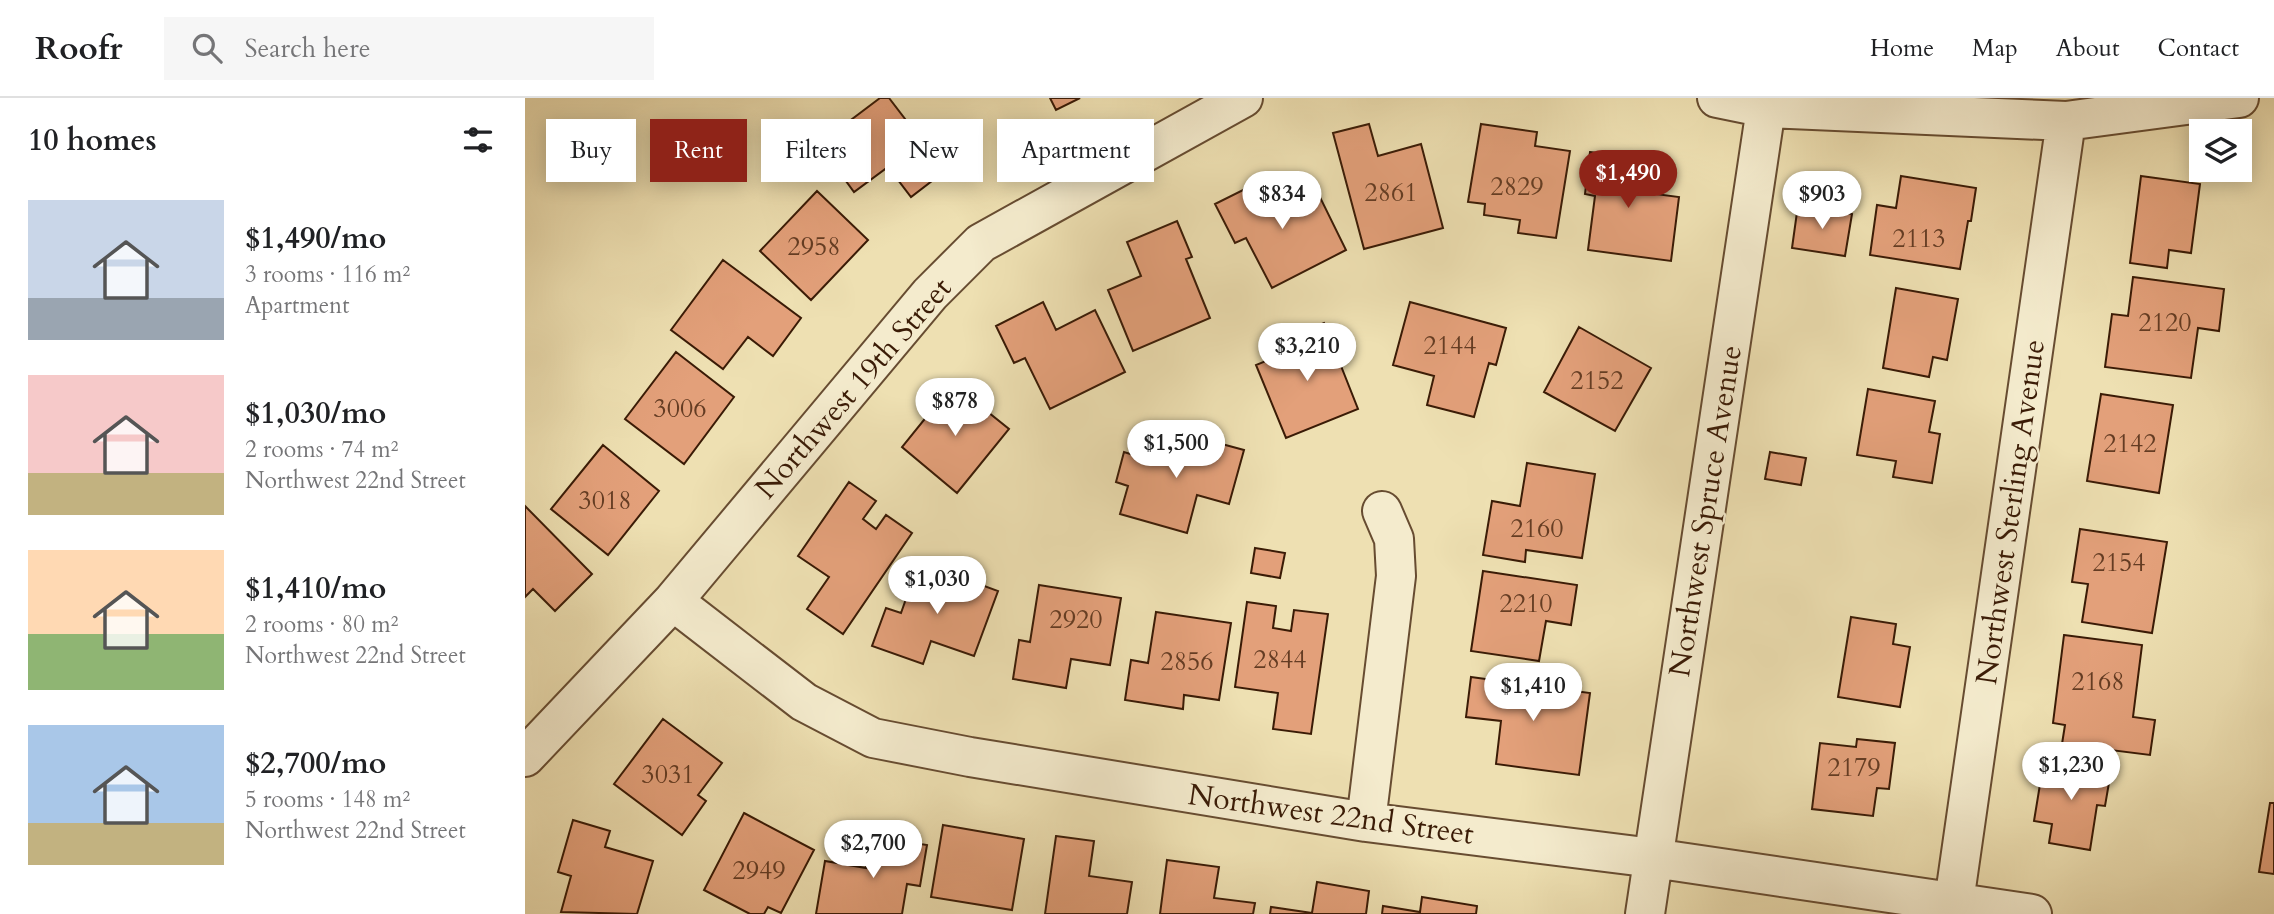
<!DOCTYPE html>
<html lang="en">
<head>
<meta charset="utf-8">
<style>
  body { margin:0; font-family:Cardo,serif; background:#f6f6f6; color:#202124; height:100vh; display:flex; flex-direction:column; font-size:26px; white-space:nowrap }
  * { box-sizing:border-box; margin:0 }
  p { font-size:23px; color:#757577 }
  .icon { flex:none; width:38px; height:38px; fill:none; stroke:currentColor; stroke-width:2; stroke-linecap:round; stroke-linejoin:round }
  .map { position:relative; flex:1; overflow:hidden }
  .drawer { display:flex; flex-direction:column; background:#fff; width:525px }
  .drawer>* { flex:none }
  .hud { position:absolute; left:21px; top:21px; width:665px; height:63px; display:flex; gap:14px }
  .tools { position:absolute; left:1664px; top:21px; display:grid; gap:14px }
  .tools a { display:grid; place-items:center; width:63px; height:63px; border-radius:0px; background:#fff; box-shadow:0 4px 18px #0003; font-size:35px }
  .price { position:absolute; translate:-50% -60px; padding:0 16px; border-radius:24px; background:#fff; color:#222; font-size:23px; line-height:46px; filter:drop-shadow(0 2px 4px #0008) }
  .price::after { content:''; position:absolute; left:50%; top:42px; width:21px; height:16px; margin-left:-10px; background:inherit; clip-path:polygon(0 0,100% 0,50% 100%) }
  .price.on { background:#8f2418; color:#fff }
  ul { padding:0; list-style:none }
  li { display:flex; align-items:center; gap:21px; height:175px; padding:0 28px }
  li span { display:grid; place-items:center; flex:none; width:196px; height:140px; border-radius:0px; color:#555 }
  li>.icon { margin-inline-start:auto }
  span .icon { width:84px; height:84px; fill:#fffc; stroke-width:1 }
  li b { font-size:30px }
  h2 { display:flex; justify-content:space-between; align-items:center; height:84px; padding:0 28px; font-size:30px }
  .tag { padding:0 24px; border-radius:0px; background:#fff; box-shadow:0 4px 18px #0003; font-size:24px; line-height:63px }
  .tag.on { background:#8f2418; color:#fff }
  header { display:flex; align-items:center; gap:42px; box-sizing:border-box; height:98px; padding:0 35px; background:#fff; border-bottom:2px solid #e0e0e0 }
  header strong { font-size:33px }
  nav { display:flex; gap:38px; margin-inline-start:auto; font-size:24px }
  .search { width:490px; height:63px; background:#f6f6f6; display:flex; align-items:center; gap:18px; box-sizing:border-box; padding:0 24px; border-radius:0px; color:#757577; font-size:26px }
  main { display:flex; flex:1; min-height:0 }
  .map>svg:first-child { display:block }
  .building { fill:#e3a07a; stroke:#3a1b06; stroke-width:2 }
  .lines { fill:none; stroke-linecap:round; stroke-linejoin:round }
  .minor-casing { stroke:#674c31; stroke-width:42 }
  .minor { stroke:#f4ebcd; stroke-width:38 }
  .labels { text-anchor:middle; stroke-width:5; stroke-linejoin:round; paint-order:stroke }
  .number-label { font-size:26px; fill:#643c23 }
  .street-label { font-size:30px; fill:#3a1b06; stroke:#f4ebcd }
</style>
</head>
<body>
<header>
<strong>Roofr</strong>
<div class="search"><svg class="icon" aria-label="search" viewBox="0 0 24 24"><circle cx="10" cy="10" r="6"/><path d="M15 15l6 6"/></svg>Search here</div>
<nav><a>Home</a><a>Map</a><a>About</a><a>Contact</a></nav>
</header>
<main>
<section class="drawer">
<h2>10 homes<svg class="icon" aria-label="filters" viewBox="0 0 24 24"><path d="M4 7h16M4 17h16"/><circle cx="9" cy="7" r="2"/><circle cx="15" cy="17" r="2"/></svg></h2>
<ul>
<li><span style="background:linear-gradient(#c9d6e8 70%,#9aa5b1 0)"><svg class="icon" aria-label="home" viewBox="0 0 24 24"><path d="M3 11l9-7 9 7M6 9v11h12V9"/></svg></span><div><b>$1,490/mo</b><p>3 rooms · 116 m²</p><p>Apartment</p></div></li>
<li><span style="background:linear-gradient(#f6c9c9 70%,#c2b280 0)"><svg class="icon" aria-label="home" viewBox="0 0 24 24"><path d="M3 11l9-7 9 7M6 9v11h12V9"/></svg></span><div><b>$1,030/mo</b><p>2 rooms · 74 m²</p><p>Northwest 22nd Street</p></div></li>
<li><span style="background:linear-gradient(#ffd9b3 60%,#8fb573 0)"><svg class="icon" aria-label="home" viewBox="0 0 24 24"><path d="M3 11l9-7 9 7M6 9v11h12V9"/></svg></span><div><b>$1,410/mo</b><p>2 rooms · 80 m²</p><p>Northwest 22nd Street</p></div></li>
<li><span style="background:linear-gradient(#a9c7e8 70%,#c2b280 0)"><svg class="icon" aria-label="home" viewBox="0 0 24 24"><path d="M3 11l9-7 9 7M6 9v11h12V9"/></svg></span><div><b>$2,700/mo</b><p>5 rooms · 148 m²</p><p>Northwest 22nd Street</p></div></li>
</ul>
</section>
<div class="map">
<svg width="1749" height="816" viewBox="0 0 1749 816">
  <rect width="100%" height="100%" fill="#eee0b2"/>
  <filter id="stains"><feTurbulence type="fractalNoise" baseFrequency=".00286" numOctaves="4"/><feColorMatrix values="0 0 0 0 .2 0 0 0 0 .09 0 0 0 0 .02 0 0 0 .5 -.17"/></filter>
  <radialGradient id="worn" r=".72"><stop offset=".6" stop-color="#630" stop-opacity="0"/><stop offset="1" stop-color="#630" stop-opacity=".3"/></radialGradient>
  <!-- building -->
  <path class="building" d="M 355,0 L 364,0 L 397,43 L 406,36 L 429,66 L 386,99 L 363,69 L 329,94 L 294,46 Z
    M 525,0 L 555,0 L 531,12 Z
    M 844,26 L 853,58 L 896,46 L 918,130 L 839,151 L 808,35 Z
    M 956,26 L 1012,34 L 1010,48 L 1045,53 L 1031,140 L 993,135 L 995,122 L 959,117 L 960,106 L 943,104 Z
    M 1065,54 L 1119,61 L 1115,94 L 1154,99 L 1146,163 L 1063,152 L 1070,98 L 1060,96 Z
    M 1376,78 L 1451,90 L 1446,123 L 1443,123 L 1435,171 L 1345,157 L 1352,107 L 1371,110 Z
    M 1616,78 L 1675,86 L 1666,155 L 1644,152 L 1642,170 L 1605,165 Z
    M 738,82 L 751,108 L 790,89 L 821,152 L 747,190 L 721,140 L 710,145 L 690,106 Z
    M 292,93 L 343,142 L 286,202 L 235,153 Z
    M 1273,107 L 1327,116 L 1320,158 L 1267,150 Z
    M 652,123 L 667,159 L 661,161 L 685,220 L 608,253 L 583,192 L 616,178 L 602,144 Z
    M 198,162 L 276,220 L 248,258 L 223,239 L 198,271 L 146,232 Z
    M 1608,179 L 1699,191 L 1694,233 L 1673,230 L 1666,280 L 1580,269 L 1587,216 L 1603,218 Z
    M 1371,190 L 1433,201 L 1422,262 L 1408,259 L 1404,279 L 1358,270 Z
    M 518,204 L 531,232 L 570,212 L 600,274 L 525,311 L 500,260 L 489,265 L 471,228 Z
    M 885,204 L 981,230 L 971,267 L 964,265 L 949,319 L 902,307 L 909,278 L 868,267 Z
    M 799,225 L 833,311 L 761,340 L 731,267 L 763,254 L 758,242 Z
    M 1054,229 L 1126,270 L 1090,333 L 1019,294 Z
    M 151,254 L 209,299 L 159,366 L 100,321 Z
    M 428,286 L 484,331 L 432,395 L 377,349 Z
    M 1343,291 L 1410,303 L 1404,334 L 1415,336 L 1407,385 L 1368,379 L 1371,363 L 1332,357 Z
    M 1576,296 L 1648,307 L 1634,395 L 1562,383 Z
    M 621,335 L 679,352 L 682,342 L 719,352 L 704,406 L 672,397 L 662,435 L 595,416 L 603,388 L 591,384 L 599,354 L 615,359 Z
    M 78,347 L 134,393 L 83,457 L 26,411 Z
    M 1245,354 L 1281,360 L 1276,387 L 1240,381 Z
    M 1002,365 L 1070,376 L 1057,460 L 1001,452 L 1000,464 L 958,457 L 967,403 L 995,408 Z
    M 324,384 L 351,403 L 338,421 L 351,431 L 361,417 L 387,435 L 318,536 L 282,511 L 304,479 L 273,458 Z
    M 0,408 L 67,476 L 30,513 L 8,491 L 0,499 Z
    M 1555,431 L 1642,444 L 1627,535 L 1557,524 L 1563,486 L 1547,484 Z
    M 730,450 L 760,455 L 755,480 L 726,475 Z
    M 394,464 L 473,493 L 449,558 L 406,543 L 398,566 L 347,548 L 361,510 L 376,515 Z
    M 958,473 L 1052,487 L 1046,527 L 1021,523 L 1014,563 L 946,553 Z
    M 514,487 L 596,500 L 585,567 L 546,561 L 541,590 L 488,581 L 494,542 L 505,544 Z
    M 722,504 L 751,508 L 748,530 L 766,533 L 769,512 L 803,516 L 786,636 L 748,631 L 753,595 L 710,589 Z
    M 631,514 L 706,525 L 694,602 L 659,597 L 658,611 L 600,602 L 606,562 L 623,565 Z
    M 1326,519 L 1371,526 L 1368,546 L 1385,549 L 1375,609 L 1313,599 Z
    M 1539,537 L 1617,547 L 1608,619 L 1630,622 L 1625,657 L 1537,646 L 1540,627 L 1528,625 Z
    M 946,579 L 1065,595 L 1054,677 L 971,666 L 976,623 L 941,619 Z
    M 138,621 L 197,665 L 173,697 L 181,703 L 157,737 L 89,686 Z
    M 1332,641 L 1370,645 L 1364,691 L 1352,690 L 1348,718 L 1287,711 L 1295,645 L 1331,649 Z
    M 1519,662 L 1586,673 L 1580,708 L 1572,707 L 1565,752 L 1524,745 L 1527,726 L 1509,723 Z
    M 1745,705 L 1749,705 L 1749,776 L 1734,774 Z
    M 219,715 L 289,752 L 256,815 L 243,809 L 239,816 L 225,816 L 179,792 Z
    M 48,722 L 85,733 L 80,749 L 128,763 L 112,816 L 36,814 L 46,778 L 33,774 Z
    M 418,727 L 499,741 L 487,812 L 406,799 Z
    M 346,738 L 402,747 L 395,788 L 382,786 L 377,816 L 291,816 L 300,763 L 341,770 Z
    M 531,738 L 569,743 L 564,778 L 607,784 L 602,816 L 520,816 Z
    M 642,762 L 694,769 L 689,800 L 730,805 L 728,816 L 635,816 Z
    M 792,784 L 844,793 L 841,816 L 745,816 L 746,809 L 787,815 Z
    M 897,799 L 952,808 L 951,816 L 857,816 L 858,808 L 895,814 Z"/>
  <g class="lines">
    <!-- minor casing -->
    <g class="minor-casing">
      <path id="minor" d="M 1192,0 L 1241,10 L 1541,23 L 1714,0
        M 148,503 L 279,604 L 348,640 L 445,659 L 841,724 L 1128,760 L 1507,816
        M 0,659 L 148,503 L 405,196 L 456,145 L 718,0
        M 841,724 L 871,478 L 869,441 L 857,413
        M 1429,804 L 1541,23
        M 1120,816 L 1241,10"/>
    </g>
    <!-- minor -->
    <use href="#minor" class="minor"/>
  </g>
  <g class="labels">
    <!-- number labels -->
    <g class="number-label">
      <text x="992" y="97">2829</text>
      <text x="866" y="103">2861</text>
      <text x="1394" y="149">2113</text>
      <text x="289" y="157">2958</text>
      <text x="1640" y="233">2120</text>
      <text x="925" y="256">2144</text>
      <text x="1072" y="291">2152</text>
      <text x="155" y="319">3006</text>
      <text x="1605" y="354">2142</text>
      <text x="80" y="411">3018</text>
      <text x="1012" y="439">2160</text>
      <text x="1594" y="473">2154</text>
      <text x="1001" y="514">2210</text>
      <text x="551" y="530">2920</text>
      <text x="755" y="570">2844</text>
      <text x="662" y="572">2856</text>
      <text x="1573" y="592">2168</text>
      <text x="1329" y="678">2179</text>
      <text x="143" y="685">3031</text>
      <text x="234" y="781">2949</text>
    </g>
    <!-- street labels -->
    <g class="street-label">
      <text transform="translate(328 290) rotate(-49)" y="10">Northwest 19th Street</text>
      <text transform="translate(1180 413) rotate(-81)" y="10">Northwest Spruce Avenue</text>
      <text transform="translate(1485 414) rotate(-82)" y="10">Northwest Sterling Avenue</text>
      <text transform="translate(806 716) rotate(8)" y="10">Northwest 22nd Street</text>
    </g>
  </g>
  <rect width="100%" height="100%" filter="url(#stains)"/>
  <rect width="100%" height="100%" fill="url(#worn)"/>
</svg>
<div class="tools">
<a><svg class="icon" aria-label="layers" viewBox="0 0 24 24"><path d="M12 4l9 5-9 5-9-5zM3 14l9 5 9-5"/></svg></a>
</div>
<b class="price on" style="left:1103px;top:112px">$1,490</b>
<b class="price" style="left:757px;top:133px">$834</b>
<b class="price" style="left:1297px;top:133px">$903</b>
<b class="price" style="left:782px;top:285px">$3,210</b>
<b class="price" style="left:430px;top:340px">$878</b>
<b class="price" style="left:651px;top:382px">$1,500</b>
<b class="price" style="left:412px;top:518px">$1,030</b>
<b class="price" style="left:1008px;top:625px">$1,410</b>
<b class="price" style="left:1546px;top:704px">$1,230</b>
<b class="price" style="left:348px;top:782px">$2,700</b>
<div class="hud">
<a class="tag">Buy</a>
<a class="tag on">Rent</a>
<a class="tag">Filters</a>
<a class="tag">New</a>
<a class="tag">Apartment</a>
</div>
</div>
</main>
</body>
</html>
